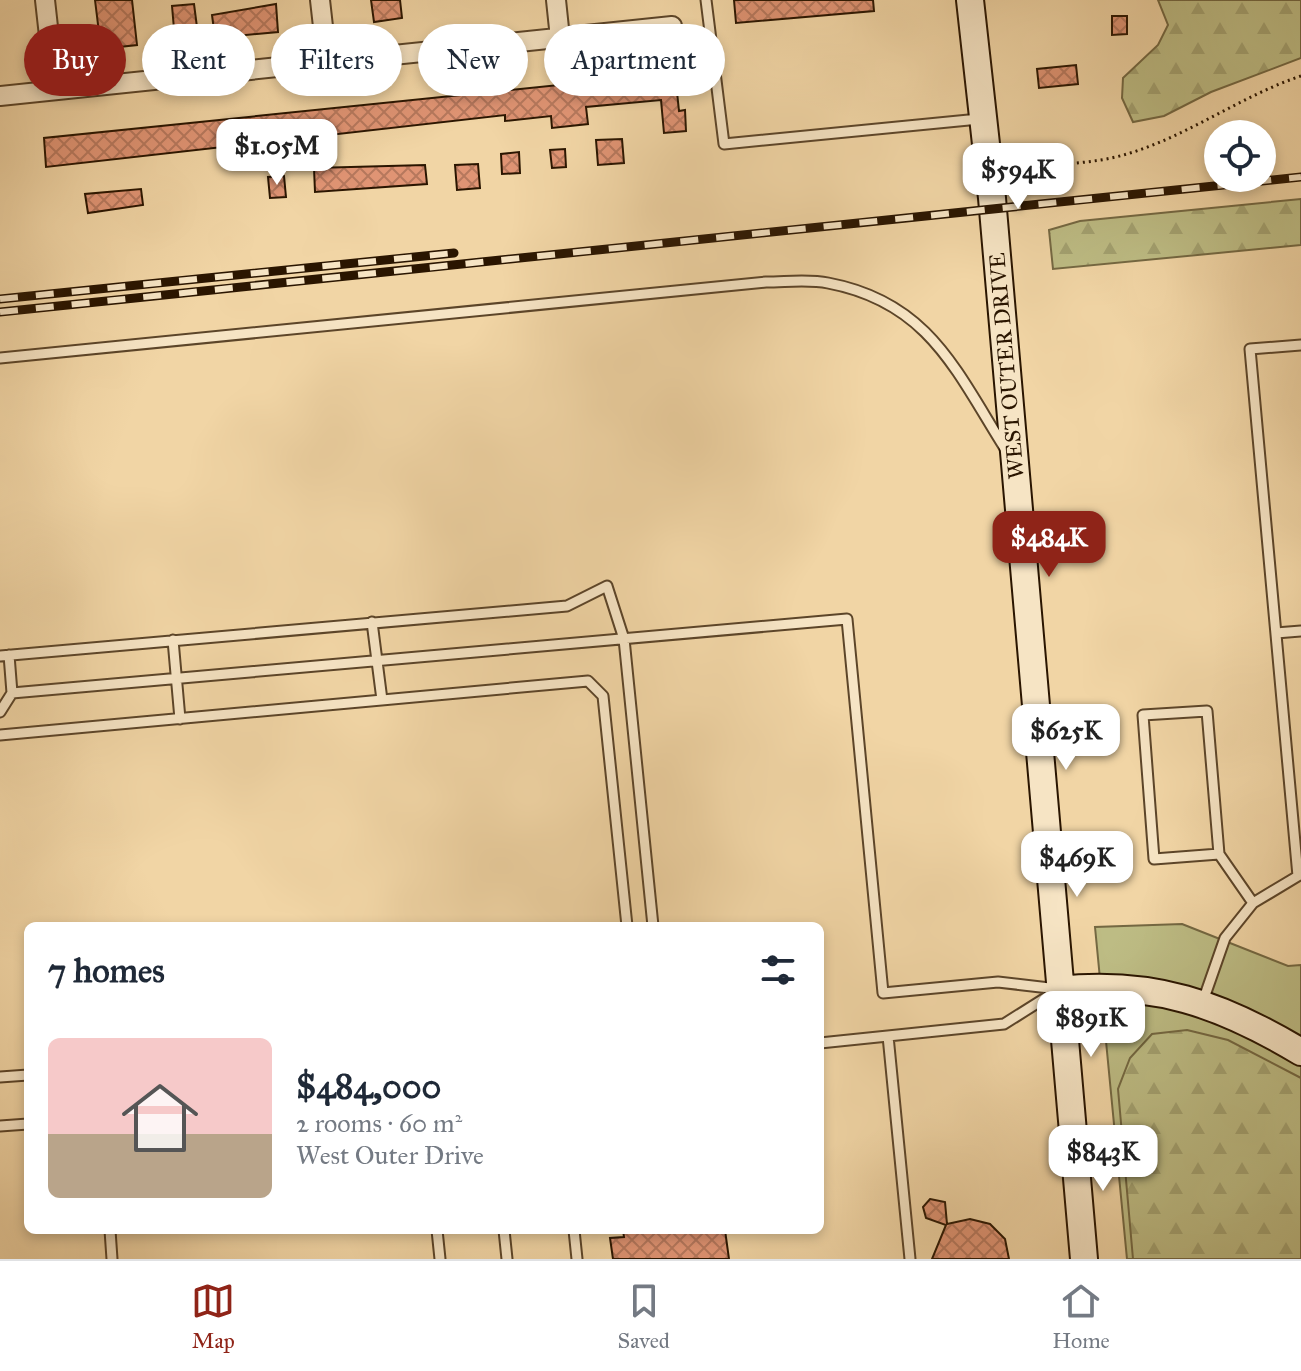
<!DOCTYPE html>
<html lang="en">
<head>
<meta charset="utf-8">
<style>
  body { margin:0; font-family:"IM FELL Great Primer",serif; background:#f6f6f7; color:#1f2937; height:100vh; display:flex; flex-direction:column; font-size:30px; white-space:nowrap }
  * { box-sizing:border-box; margin:0 }
  p { font-size:26px; color:#747a83 }
  .icon { flex:none; width:44px; height:44px; fill:none; stroke:currentColor; stroke-width:2; stroke-linecap:round; stroke-linejoin:round }
  .map { position:relative; flex:1; overflow:hidden }
  .side { position:absolute; left:24px; top:922px; width:800px; height:312px; display:flex; flex-direction:column; background:#fff; border-radius:12px; box-shadow:0 4px 12px #0003 }
  .side>* { flex:none }
  .top-card { position:absolute; left:24px; top:24px; width:800px; height:72px; display:flex; gap:16px }
  .buttons { position:absolute; left:1204px; top:120px; display:grid; gap:16px }
  .buttons a { display:grid; place-items:center; width:72px; height:72px; border-radius:50%; background:#fff; box-shadow:0 4px 12px #0003; font-size:40px }
  .price { position:absolute; translate:-50% -68px; padding:0 18px; border-radius:16px; background:#fff; color:#222; font-size:26px; line-height:52px; filter:drop-shadow(0 2px 4px #0008) }
  .price::after { content:''; position:absolute; left:50%; top:48px; width:24px; height:18px; margin-left:-12px; background:inherit; clip-path:polygon(0 0,100% 0,50% 100%) }
  .price.active { background:#8f2418; color:#fff }
  ul { padding:0; list-style:none }
  li { display:flex; align-items:center; gap:24px; height:200px; padding:0 24px }
  li span { display:grid; place-items:center; flex:none; width:224px; height:160px; border-radius:12px; color:#555 }
  li>.icon { margin-inline-start:auto }
  span .icon { width:96px; height:96px; fill:#fffc; stroke-width:1 }
  li b { font-size:34px }
  h2 { display:flex; justify-content:space-between; align-items:center; height:96px; padding:0 24px; font-size:34px }
  .pill { padding:0 28px; border-radius:36px; background:#fff; box-shadow:0 4px 12px #0003; font-size:28px; line-height:72px }
  .pill.active { background:#8f2418; color:#fff }
  .menu { display:flex; justify-content:space-around; align-items:center; height:112px; border-top:2px solid #e0e1e3; background:#fff; font-size:22px; color:#747a83 }
  .menu a { display:grid; justify-items:center; gap:4px }
  .menu .active { color:#8f2418 }
  .map>svg:first-child { display:block }
  .green { fill:#bdbc84; stroke:#746842; stroke-width:2 }
  .forest { fill:url(#forest-firs); stroke:#746842; stroke-width:2 }
  .building { fill:url(#building-cross-hatch); stroke:#2a1500; stroke-width:2 }
  .lines { fill:none; stroke-linecap:round; stroke-linejoin:round }
  .service-casing { stroke:#5c4529; stroke-width:13 }
  .minor-casing { stroke:#5c4529; stroke-width:22 }
  .secondary-casing { stroke:#2a1500; stroke-width:30 }
  .path { stroke:#2a1500; stroke-width:3; stroke-dasharray:2 4; stroke-linecap:butt }
  .service { stroke:#f6e4c4; stroke-width:9 }
  .minor { stroke:#f6e4c4; stroke-width:18 }
  .secondary { stroke:#f6e4c4; stroke-width:26 }
  .rail-casing { stroke:#2a1500; stroke-width:9 }
  .rail { stroke:#f6e4c4; stroke-width:6; stroke-dasharray:18; stroke-linecap:butt }
  .labels { text-anchor:middle; stroke-width:6; stroke-linejoin:round; paint-order:stroke }
  .street-label { font-size:22px; fill:#2a1500; stroke:#f6e4c4 }
</style>
</head>
<body>
<div class="map">
<svg width="1301" height="1259" viewBox="0 0 1301 1259">
  <defs>
    <pattern id="forest-firs" width="22" height="20" patternUnits="userSpaceOnUse" patternTransform="scale(2)"><rect width="22" height="20" fill="#bdbc84"/><path d="M5 1l3.5 6h-7zM16 11l3.5 6h-7z" fill="#a3a170"/></pattern>
    <pattern id="building-cross-hatch" width="8" height="8" patternUnits="userSpaceOnUse" patternTransform="scale(2)"><rect width="8" height="8" fill="#e09474"/><path d="M0 0l8 8M0 8l8-8" fill="none" stroke="#b6785d"/></pattern>
  </defs>
  <rect width="100%" height="100%" fill="#f1d5a5"/>
  <filter id="stains"><feTurbulence type="fractalNoise" baseFrequency=".0025" numOctaves="4"/><feColorMatrix values="0 0 0 0 .2 0 0 0 0 .09 0 0 0 0 .02 0 0 0 .5 -.17"/></filter>
  <radialGradient id="worn" r=".72"><stop offset=".6" stop-color="#630" stop-opacity="0"/><stop offset="1" stop-color="#630" stop-opacity=".3"/></radialGradient>
  <!-- green -->
  <path class="green" d="M 1182,924 L 1288,966 L 1301,965 L 1301,1259 L 1127,1259 L 1095,927 Z"/>
  <!-- forest -->
  <path class="forest" d="M 1158,0 L 1301,0 L 1301,58 L 1211,92 L 1164,116 L 1133,122 L 1122,98 L 1123,78 L 1158,45 L 1168,25 Z
    M 1301,199 L 1301,245 L 1053,269 L 1049,230 L 1080,221 Z
    M 1187,1030 L 1228,1040 L 1301,1078 L 1301,1259 L 1133,1259 L 1118,1089 L 1130,1058 L 1152,1034 Z"/>
  <!-- building -->
  <path class="building" d="M 95,0 L 132,0 L 137,45 L 101,49 Z
    M 371,0 L 400,0 L 402,18 L 374,22 Z
    M 734,0 L 873,0 L 874,11 L 736,23 Z
    M 194,4 L 197,27 L 174,29 L 172,6 Z
    M 276,4 L 278,32 L 215,38 L 212,15 Z
    M 1112,16 L 1127,16 L 1127,34 L 1112,35 Z
    M 1076,65 L 1078,84 L 1039,88 L 1037,69 Z
    M 675,73 L 679,111 L 685,110 L 686,131 L 664,133 L 661,100 L 586,107 L 588,124 L 552,128 L 551,116 L 505,121 L 505,115 L 46,167 L 44,138 Z
    M 622,139 L 624,163 L 598,165 L 596,140 Z
    M 565,149 L 566,167 L 552,168 L 550,150 Z
    M 519,152 L 520,173 L 502,174 L 501,154 Z
    M 478,164 L 480,188 L 457,190 L 455,165 Z
    M 425,165 L 427,184 L 315,192 L 314,168 Z
    M 284,176 L 286,197 L 270,198 L 268,177 Z
    M 141,189 L 143,205 L 88,213 L 85,194 Z
    M 930,1199 L 945,1202 L 947,1224 L 970,1219 L 990,1224 L 1005,1239 L 1009,1259 L 932,1259 L 946,1225 L 926,1218 L 923,1207 Z
    M 623,1230 L 725,1230 L 729,1259 L 613,1259 L 610,1238 L 624,1237 Z"/>
  <g class="lines">
    <!-- service casing -->
    <g class="service-casing">
      <path id="service" d="M 706,0 L 724,144 L 979,119
        M 0,358 L 766,282 C 786,282 809,279 828,283 C 929,302 956,371 1006,450
        M 372,622 L 382,700
        M 1276,633 L 1301,631
        M 173,640 L 180,719
        M 9,655 L 12,693
        M 0,656 L 567,606 L 607,586 L 624,639 L 653,926
        M 0,712 L 12,693 L 847,619 L 883,993 L 998,982 L 1058,989
        M 0,735 L 588,681 L 603,696 L 627,926
        M 1219,854 L 1154,859 L 1143,715 L 1207,711 L 1219,854 L 1253,903
        M 1203,1001 L 1225,938 L 1253,903 L 1298,876 L 1250,349 L 1301,345
        M 888,1036 L 910,1259
        M 820,1043 L 1004,1024 L 1058,990
        M 0,1077 L 28,1075
        M 0,1126 L 28,1124
        M 110,1230 L 112,1259
        M 437,1230 L 440,1259
        M 504,1230 L 507,1259
        M 574,1230 L 577,1259"/>
    </g>
    <!-- minor casing -->
    <g class="minor-casing">
      <path id="minor" d="M 45,0 L 55,90
        M 320,0 L 327,62
        M 556,0 L 560,38
        M 0,96 L 672,26"/>
    </g>
    <!-- secondary casing -->
    <g class="secondary-casing">
      <path id="secondary" d="M 970,0 L 992,198 L 1084,1259
        M 1059,990 C 1153,980 1221,1004 1301,1052"/>
    </g>
    <!-- path -->
    <path class="path" d="M 1011,168 C 1048,164 1091,165 1127,154 C 1188,136 1241,96 1301,76"/>
    <!-- service -->
    <use href="#service" class="service"/>
    <!-- minor -->
    <use href="#minor" class="minor"/>
    <!-- secondary -->
    <use href="#secondary" class="secondary"/>
    <!-- rail casing -->
    <g class="rail-casing">
      <path id="rail" d="M 0,299 L 454,253
        M 0,312 L 1301,177"/>
    </g>
    <!-- rail -->
    <use href="#rail" class="rail"/>
  </g>
  <g class="labels">
    <!-- street labels -->
    <g class="street-label">
      <text transform="translate(1006 366) rotate(-95)" y="8">WEST OUTER DRIVE</text>
    </g>
  </g>
  <rect width="100%" height="100%" filter="url(#stains)"/>
  <rect width="100%" height="100%" fill="url(#worn)"/>
</svg>
<div class="buttons">
<a><svg class="icon" aria-label="locate" viewBox="0 0 24 24"><circle cx="12" cy="12" r="6"/><path d="M12 2v4M12 18v4M2 12h4M18 12h4"/></svg></a>
</div>
<b class="price" style="left:277px;top:187px">$1.05M</b>
<b class="price" style="left:1018px;top:211px">$594K</b>
<b class="price active" style="left:1049px;top:579px">$484K</b>
<b class="price" style="left:1066px;top:772px">$625K</b>
<b class="price" style="left:1077px;top:899px">$469K</b>
<b class="price" style="left:1091px;top:1059px">$891K</b>
<b class="price" style="left:1103px;top:1193px">$843K</b>
<div class="top-card">
<a class="pill active">Buy</a>
<a class="pill">Rent</a>
<a class="pill">Filters</a>
<a class="pill">New</a>
<a class="pill">Apartment</a>
</div>
<section class="side">
<h2>7 homes<svg class="icon" aria-label="filters" viewBox="0 0 24 24"><path d="M4 7h16M4 17h16"/><circle cx="9" cy="7" r="2"/><circle cx="15" cy="17" r="2"/></svg></h2>
<ul>
<li><span style="background:linear-gradient(#f6c9c9 60%,#b9a48a 0)"><svg class="icon" aria-label="home" viewBox="0 0 24 24"><path d="M3 11l9-7 9 7M6 9v11h12V9"/></svg></span><div><b>$484,000</b><p>2 rooms · 60 m²</p><p>West Outer Drive</p></div></li>
</ul>
</section>
</div>
<nav class="menu">
<a class="active"><svg class="icon" aria-label="map" viewBox="0 0 24 24"><path d="M3 6l6-2 6 2 6-2v14l-6 2-6-2-6 2zM9 4v14M15 6v14"/></svg>Map</a>
<a><svg class="icon" aria-label="saved" viewBox="0 0 24 24"><path d="M7 4h10v16l-5-4-5 4z"/></svg>Saved</a>
<a><svg class="icon" aria-label="home" viewBox="0 0 24 24"><path d="M3 11l9-7 9 7M6 9v11h12V9"/></svg>Home</a>
</nav>
</body>
</html>
